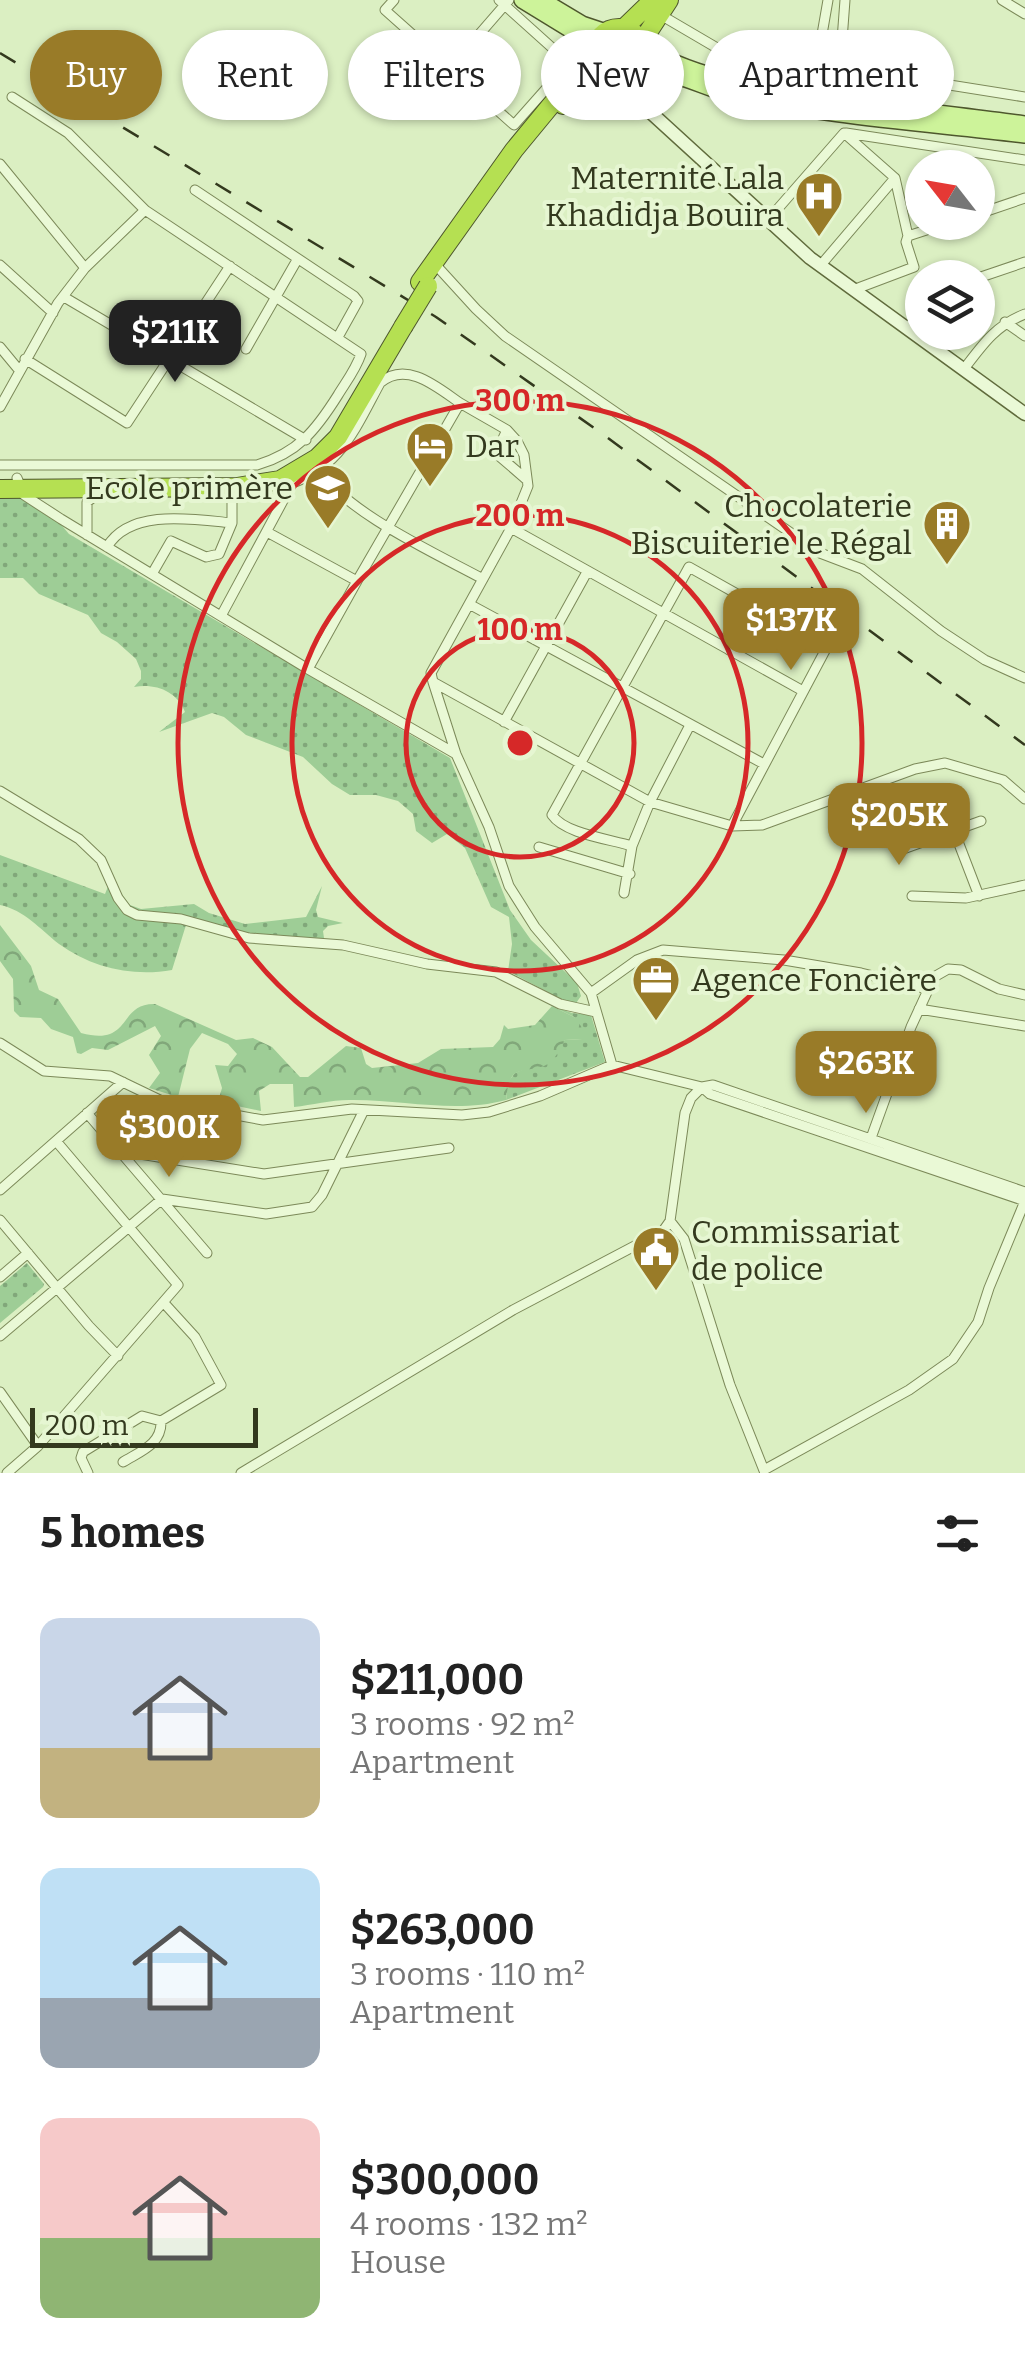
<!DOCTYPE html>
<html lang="en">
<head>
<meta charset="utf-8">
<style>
  body { margin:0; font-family:Bitter,serif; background:#f6f6f6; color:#222; height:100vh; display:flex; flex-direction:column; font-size:38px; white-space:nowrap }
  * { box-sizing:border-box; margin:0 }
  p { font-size:32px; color:#767676 }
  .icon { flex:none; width:55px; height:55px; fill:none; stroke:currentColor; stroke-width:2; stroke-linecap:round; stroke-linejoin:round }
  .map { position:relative; height:1473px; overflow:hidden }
  .side { display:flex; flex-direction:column; background:#fff; flex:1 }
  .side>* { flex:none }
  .top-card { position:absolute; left:30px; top:30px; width:965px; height:90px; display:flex; gap:20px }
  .needle { width:65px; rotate:301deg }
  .buttons { position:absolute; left:905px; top:150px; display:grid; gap:20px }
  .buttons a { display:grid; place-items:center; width:90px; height:90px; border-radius:50%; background:#fff; box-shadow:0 2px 8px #0004; font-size:50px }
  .scale { position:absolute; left:30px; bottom:25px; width:228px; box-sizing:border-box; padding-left:10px; border:5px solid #33391e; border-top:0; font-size:28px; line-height:35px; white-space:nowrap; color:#33391e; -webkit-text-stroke:8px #e6f6d2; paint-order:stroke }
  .price { position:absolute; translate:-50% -85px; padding:0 22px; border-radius:20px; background:#997b28; color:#fff; font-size:32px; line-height:65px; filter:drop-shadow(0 2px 5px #0008) }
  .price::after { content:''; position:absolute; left:50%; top:60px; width:30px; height:22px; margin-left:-15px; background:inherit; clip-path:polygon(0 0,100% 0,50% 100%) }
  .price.on { background:#222; color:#fff }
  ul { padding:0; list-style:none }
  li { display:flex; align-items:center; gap:30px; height:250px; padding:0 40px }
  li span { display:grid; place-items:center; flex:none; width:280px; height:200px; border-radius:20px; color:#555 }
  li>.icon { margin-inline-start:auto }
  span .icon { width:120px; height:120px; fill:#fffc; stroke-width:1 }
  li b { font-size:42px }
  h2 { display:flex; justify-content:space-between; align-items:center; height:120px; padding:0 40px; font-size:42px }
  .chip { padding:0 35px; border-radius:45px; background:#fff; box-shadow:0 2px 8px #0004; font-size:35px; line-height:90px }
  .chip.on { background:#997b28; color:#fff }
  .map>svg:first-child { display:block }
  .green { fill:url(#green-dots) }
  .forest { fill:url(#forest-crowns) }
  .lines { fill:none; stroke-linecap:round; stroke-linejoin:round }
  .street-casing { stroke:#7c8959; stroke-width:11 }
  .secondary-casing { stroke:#606b3c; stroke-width:15 }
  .primary-casing { stroke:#4e572d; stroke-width:18 }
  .highway-casing { stroke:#4e572d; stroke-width:20 }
  .street { stroke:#eaf9d6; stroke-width:9 }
  .secondary { stroke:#eaf9d6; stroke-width:12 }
  .primary { stroke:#cdf39a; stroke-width:15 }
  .highway { stroke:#b5e052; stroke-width:18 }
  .rail { stroke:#33391e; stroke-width:2.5; stroke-dasharray:18 18; stroke-linecap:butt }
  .highway-bridge-casing { stroke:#4e572d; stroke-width:20; stroke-linecap:butt }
  .highway-bridge { stroke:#b5e052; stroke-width:18 }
  .ring { fill:none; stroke:#d62828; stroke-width:5 }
  .labels { text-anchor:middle; stroke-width:8; stroke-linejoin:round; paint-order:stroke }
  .poi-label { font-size:32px; fill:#33391e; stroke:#e6f6d2; text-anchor:end }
  .centre { fill:#d62828; stroke:#e6f6d2; stroke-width:5 }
  .ring-label { font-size:30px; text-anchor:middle; font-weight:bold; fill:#d62828; stroke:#e6f6d2; stroke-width:8; stroke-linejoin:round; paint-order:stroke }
</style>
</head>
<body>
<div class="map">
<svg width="1025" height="1473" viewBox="0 0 1025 1473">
  <defs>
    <pattern id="green-dots" width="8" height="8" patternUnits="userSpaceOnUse" patternTransform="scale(2.5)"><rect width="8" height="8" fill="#9ecd96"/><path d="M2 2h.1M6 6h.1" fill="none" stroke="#81a77a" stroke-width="1.8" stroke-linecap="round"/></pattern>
    <pattern id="forest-crowns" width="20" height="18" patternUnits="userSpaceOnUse" patternTransform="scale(2.5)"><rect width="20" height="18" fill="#9ecd96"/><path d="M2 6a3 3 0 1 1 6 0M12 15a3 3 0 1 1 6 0" fill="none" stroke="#81a77a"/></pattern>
  </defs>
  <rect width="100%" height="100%" fill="#dbefc2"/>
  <!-- green -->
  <path class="green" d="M 0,495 C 29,494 52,513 69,534 L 450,758 L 510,910 L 531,940 L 577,983 L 581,996 L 574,1006 L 508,971 L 512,944 L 509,917 L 491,907 L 465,848 L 447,834 L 432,843 L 416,831 L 413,814 L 398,801 L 376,795 L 350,795 L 332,784 L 303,757 L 246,735 L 224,717 L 212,713 L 159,732 L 185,712 C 177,691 155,683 134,687 L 141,679 L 141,671 L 136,659 L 117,642 L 101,633 L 88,615 L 39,594 L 23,578 L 0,578 Z
    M 0,855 L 105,894 L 109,884 L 115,885 L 130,905 L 141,909 L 194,904 L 209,913 L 245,924 L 306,917 L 322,886 L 316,910 L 318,917 L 343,923 L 328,926 L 323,931 L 324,938 L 304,945 L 254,943 L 186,925 L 172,970 C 133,977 92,968 59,944 C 40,929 24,910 0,905 Z
    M 552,1006 L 572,1013 L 591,1015 L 605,1062 L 506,1100 L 508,1082 L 515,1073 L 531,1066 L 565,1040 L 582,1039 L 574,1017 Z
    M 27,1263 L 44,1284 L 43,1287 L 0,1323 L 0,1286 Z"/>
  <!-- forest -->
  <path class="forest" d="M 0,925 L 31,966 L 39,990 L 58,999 L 81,1033 C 133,1047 117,1003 155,1004 L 236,1040 L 253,1038 L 272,1047 L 300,1077 L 308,1077 L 346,1046 L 361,1048 L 366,1064 L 372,1068 L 418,1063 L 441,1049 L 493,1047 L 500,1039 L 504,1025 L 508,1029 L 535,1025 L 552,1006 L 574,1017 L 587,1034 L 582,1039 L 565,1040 C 560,1048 555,1062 544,1066 C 518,1074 510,1064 506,1100 C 455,1114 401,1099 349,1100 C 331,1100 312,1105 294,1107 L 293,1084 L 270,1084 L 259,1091 L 261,1111 L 218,1102 L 222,1088 L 215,1065 L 228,1066 L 237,1054 L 228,1044 L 202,1033 L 190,1049 L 178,1097 L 149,1088 L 160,1073 L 149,1055 L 161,1036 L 155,1026 L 108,1050 L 92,1048 L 81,1054 L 77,1053 L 73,1037 L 51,1029 L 41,1018 L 20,1017 L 14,1011 L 13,979 L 0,961 Z"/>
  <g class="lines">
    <!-- street casing -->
    <g class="street-casing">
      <path id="street" d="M 394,0 L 385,10 L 514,125 L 569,63 L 499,0
        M 1002,0 L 1025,14
        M 659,14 L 717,48 L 1025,97
        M 817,63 L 828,0
        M 840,67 L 845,0
        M 450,68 L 509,0
        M 12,97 L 68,133 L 145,210
        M 846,133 L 1025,160
        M 0,164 L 85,268
        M 895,178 L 908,236
        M 195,190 L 354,296 L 358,301 L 338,337
        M 978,214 L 1025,198
        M 768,220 L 844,133 L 895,178 L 820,266
        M 434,263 L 476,309 L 505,336 L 820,553 L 862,569 L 941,631 L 985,660 L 1025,678
        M 0,265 L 53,313
        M 978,278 L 1025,262
        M 853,290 L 914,267 L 906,242 L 908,236 L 951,222
        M 64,297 L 306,440
        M 1005,322 L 1025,336
        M 908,329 L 922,307
        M 0,347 L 19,370
        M 246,349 L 297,260
        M 25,359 L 127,423 L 230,266
        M 964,369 C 983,344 995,326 1025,314
        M 0,407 L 58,303 L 85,268 L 145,210 L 361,354 C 356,369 346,382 338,395 C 316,430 298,453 257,465 L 0,465
        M 507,430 L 497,451 L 498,455 L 527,480
        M 321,469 C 338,509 443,557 483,579
        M 17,478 L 24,495 L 61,519 L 308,669 L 456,754
        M 280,487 C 339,471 353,433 380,383 C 406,360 437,387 460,403
        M 511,528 L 803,691
        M 267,532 L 357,581 L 308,669
        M 87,535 L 87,502 L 99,493
        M 107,547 C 130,508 193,519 232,523
        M 152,574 L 171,541 L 206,557 L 219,554 L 232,523 L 232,493
        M 357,581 L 460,403 L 507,430 L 517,441 L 524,455 L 528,486 L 511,528 L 431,673 L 433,682 L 650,802 L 732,826 L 762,825 L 915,769 L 945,763 L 1003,780 L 1025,799
        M 469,604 L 764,764
        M 221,616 L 292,484
        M 729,650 L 755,604
        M 433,682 L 456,754 L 489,827 L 509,886 L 535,927 L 591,993 L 612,1065 L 702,1087 L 713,1085 L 1025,1192
        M 504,722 L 587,572
        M 872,786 L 896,848 L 903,849 L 981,821
        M 0,791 L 79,839 L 101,860 L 118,898 L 127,910 L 137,915 L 181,919 L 249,938 L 343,945 L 427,964 L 496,972 L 560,1004 L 596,1012
        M 918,808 L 929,840
        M 954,831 L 979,896
        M 632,846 C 610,839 565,834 552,815 L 689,567 L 828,645 L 732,826
        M 539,847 L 630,874
        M 624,893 L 632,846 L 650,802 L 690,725
        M 912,896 L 966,898 L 1025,885
        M 591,993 L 637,960 L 663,950 L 784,960 L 861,973 L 927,989
        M 919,1009 L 1025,1026
        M 0,1043 L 44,1071 L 110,1076 L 164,1102 L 263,1120 L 352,1109 L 462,1115 L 489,1112 L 540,1096 L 612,1065
        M 702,1087 L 710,1094 L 1025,1201
        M 87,1113 L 207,1253
        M 871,1138 L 911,1027 L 934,977 L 948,969 L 961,970 L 999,989 L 1025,995
        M 121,1151 L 264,1174 L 449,1148
        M 0,1190 L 123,1082
        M 0,1220 L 89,1326 L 118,1356
        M 670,1221 L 684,1239 L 730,1385 L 765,1473
        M 0,1277 L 28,1253
        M 0,1336 L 162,1199 L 266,1214 L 312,1207 L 322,1195 L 364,1110
        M 0,1392 L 38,1446
        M 123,1462 C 141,1451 162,1444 161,1421
        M 764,1470 L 909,1390 L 953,1359 L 978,1322 L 989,1288 L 1025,1201
        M 7,1473 L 38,1446 L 178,1285 L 56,1141
        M 88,1473 L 81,1458 L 83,1452 L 142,1416 L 161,1421 L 221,1385 L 195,1337 L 164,1303
        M 241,1473 L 513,1310 L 663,1231 L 670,1221 L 685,1113 L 691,1098 L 702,1087"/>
    </g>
    <!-- secondary casing -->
    <g class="secondary-casing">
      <path id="secondary" d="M 641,64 L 642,83 L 647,101
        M 613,78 L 810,258 L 1025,414"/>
    </g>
    <!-- primary casing -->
    <g class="primary-casing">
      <path id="primary" d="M 522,0 L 571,30 L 594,50
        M 542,0 L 582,24 L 606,32
        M 643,46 C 689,75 743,84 796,93 C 872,106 949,114 1025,124
        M 633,74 C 660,63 701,87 729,94 C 825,117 927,123 1025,135
        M 652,109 L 650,89 L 657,81 L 669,75"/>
    </g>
    <!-- highway casing -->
    <g class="highway-casing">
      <path id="highway" d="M594 53a25 25 0 1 1 50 0a25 25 0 1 1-50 0Z
        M 623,29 L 653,0
        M 641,43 L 669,0
        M 563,105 L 586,84 L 604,74
        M 420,282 L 514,150 L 594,53
        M 0,489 L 237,487 L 280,480 L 317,458 L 338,437 L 403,327"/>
    </g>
    <!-- street -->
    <use href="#street" class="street"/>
    <!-- secondary -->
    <use href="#secondary" class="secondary"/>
    <!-- primary -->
    <use href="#primary" class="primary"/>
    <!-- highway -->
    <use href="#highway" class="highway"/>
    <!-- rail -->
    <path class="rail" d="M 0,53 L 436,317 L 597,430 L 1025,745"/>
    <!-- highway-bridge casing -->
    <g class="highway-bridge-casing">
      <path id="highway-bridge" d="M 403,327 L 428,286"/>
    </g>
    <!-- highway-bridge -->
    <use href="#highway-bridge" class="highway-bridge"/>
  </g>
  <!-- distance rings -->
  <g class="ring">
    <circle cx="520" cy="743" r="114"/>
    <circle cx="520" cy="743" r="228"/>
    <circle cx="520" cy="743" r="342"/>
  </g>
  <!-- icons -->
  <defs>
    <g id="hospital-pin" transform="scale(2.5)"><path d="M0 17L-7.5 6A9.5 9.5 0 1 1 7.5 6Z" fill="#997b28" stroke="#e6f6d2"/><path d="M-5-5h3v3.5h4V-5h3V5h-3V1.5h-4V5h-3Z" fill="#fff"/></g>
    <g id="hotel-pin" transform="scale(2.5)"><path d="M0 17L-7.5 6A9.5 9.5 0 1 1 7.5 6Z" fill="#997b28" stroke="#e6f6d2"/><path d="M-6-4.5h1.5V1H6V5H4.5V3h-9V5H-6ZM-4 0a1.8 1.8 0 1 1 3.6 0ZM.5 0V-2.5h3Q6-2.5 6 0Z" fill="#fff"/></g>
    <g id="school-pin" transform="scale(2.5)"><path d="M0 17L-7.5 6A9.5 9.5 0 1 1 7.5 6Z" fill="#997b28" stroke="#e6f6d2"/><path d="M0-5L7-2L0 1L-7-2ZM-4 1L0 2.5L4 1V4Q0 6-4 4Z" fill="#fff"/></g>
    <g id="building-pin" transform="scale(2.5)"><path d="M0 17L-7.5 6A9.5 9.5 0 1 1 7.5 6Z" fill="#997b28" stroke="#e6f6d2"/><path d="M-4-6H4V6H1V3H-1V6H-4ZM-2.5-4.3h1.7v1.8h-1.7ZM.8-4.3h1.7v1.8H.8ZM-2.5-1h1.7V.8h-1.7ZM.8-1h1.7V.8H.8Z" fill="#fff"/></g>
    <g id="office-pin" transform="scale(2.5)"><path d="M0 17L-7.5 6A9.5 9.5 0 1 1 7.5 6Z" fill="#997b28" stroke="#e6f6d2"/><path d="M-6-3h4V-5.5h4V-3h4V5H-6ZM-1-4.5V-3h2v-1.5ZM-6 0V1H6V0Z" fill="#fff"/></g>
    <g id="civic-pin" transform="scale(2.5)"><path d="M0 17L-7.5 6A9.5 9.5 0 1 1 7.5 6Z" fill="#997b28" stroke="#e6f6d2"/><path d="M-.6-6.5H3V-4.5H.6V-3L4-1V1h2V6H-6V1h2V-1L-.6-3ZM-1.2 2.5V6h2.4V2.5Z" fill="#fff"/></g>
  </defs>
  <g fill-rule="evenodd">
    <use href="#hospital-pin" x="819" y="196"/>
    <use href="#hotel-pin" x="430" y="446"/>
    <use href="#school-pin" x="328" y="488"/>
    <use href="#building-pin" x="947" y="524"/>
    <use href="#office-pin" x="656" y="980"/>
    <use href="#civic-pin" x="656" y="1250"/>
  </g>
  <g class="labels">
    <!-- poi labels -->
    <g class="poi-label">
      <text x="784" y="189">Maternité Lala<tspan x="784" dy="37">Khadidja Bouira</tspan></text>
      <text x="465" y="457" text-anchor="start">Dar</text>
      <text x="293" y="499">Ecole primère</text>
      <text x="912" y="517">Chocolaterie<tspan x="912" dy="37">Biscuiterie le Régal</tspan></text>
      <text x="691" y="991" text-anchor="start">Agence Foncière</text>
      <text x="691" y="1243" text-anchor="start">Commissariat<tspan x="691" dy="37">de police</tspan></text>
    </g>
  </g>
  <circle cx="520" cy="743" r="15" class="centre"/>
  <g class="ring-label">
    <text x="520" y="411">300 m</text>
    <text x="520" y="526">200 m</text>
    <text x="520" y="640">100 m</text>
  </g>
</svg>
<div class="buttons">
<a><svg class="needle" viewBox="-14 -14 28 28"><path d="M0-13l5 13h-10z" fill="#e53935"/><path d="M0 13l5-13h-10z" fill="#767676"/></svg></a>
<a><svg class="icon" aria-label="layers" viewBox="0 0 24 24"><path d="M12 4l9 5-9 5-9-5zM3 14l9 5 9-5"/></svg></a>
</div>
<div class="scale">200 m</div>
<b class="price on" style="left:175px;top:385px">$211K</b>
<b class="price" style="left:791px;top:673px">$137K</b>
<b class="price" style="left:899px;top:868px">$205K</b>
<b class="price" style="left:866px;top:1116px">$263K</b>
<b class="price" style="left:169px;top:1180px">$300K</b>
<div class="top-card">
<a class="chip on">Buy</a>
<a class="chip">Rent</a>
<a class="chip">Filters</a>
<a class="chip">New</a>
<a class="chip">Apartment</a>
</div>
</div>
<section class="side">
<h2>5 homes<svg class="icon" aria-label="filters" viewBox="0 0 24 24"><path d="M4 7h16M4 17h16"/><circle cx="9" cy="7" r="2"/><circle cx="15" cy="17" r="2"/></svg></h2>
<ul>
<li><span style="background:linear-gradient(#c9d6e8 65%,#c2b280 0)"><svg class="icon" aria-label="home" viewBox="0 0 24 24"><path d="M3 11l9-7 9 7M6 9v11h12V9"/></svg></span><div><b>$211,000</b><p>3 rooms · 92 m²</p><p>Apartment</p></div></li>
<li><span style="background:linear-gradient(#bfe0f5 65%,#9aa5b1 0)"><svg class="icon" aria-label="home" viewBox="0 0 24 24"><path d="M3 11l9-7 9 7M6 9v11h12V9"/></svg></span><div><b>$263,000</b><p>3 rooms · 110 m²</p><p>Apartment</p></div></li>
<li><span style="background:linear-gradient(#f6c9c9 60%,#8fb573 0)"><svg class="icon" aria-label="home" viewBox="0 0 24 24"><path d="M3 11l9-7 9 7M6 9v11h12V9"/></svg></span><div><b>$300,000</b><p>4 rooms · 132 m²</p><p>House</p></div></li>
</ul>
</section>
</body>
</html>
